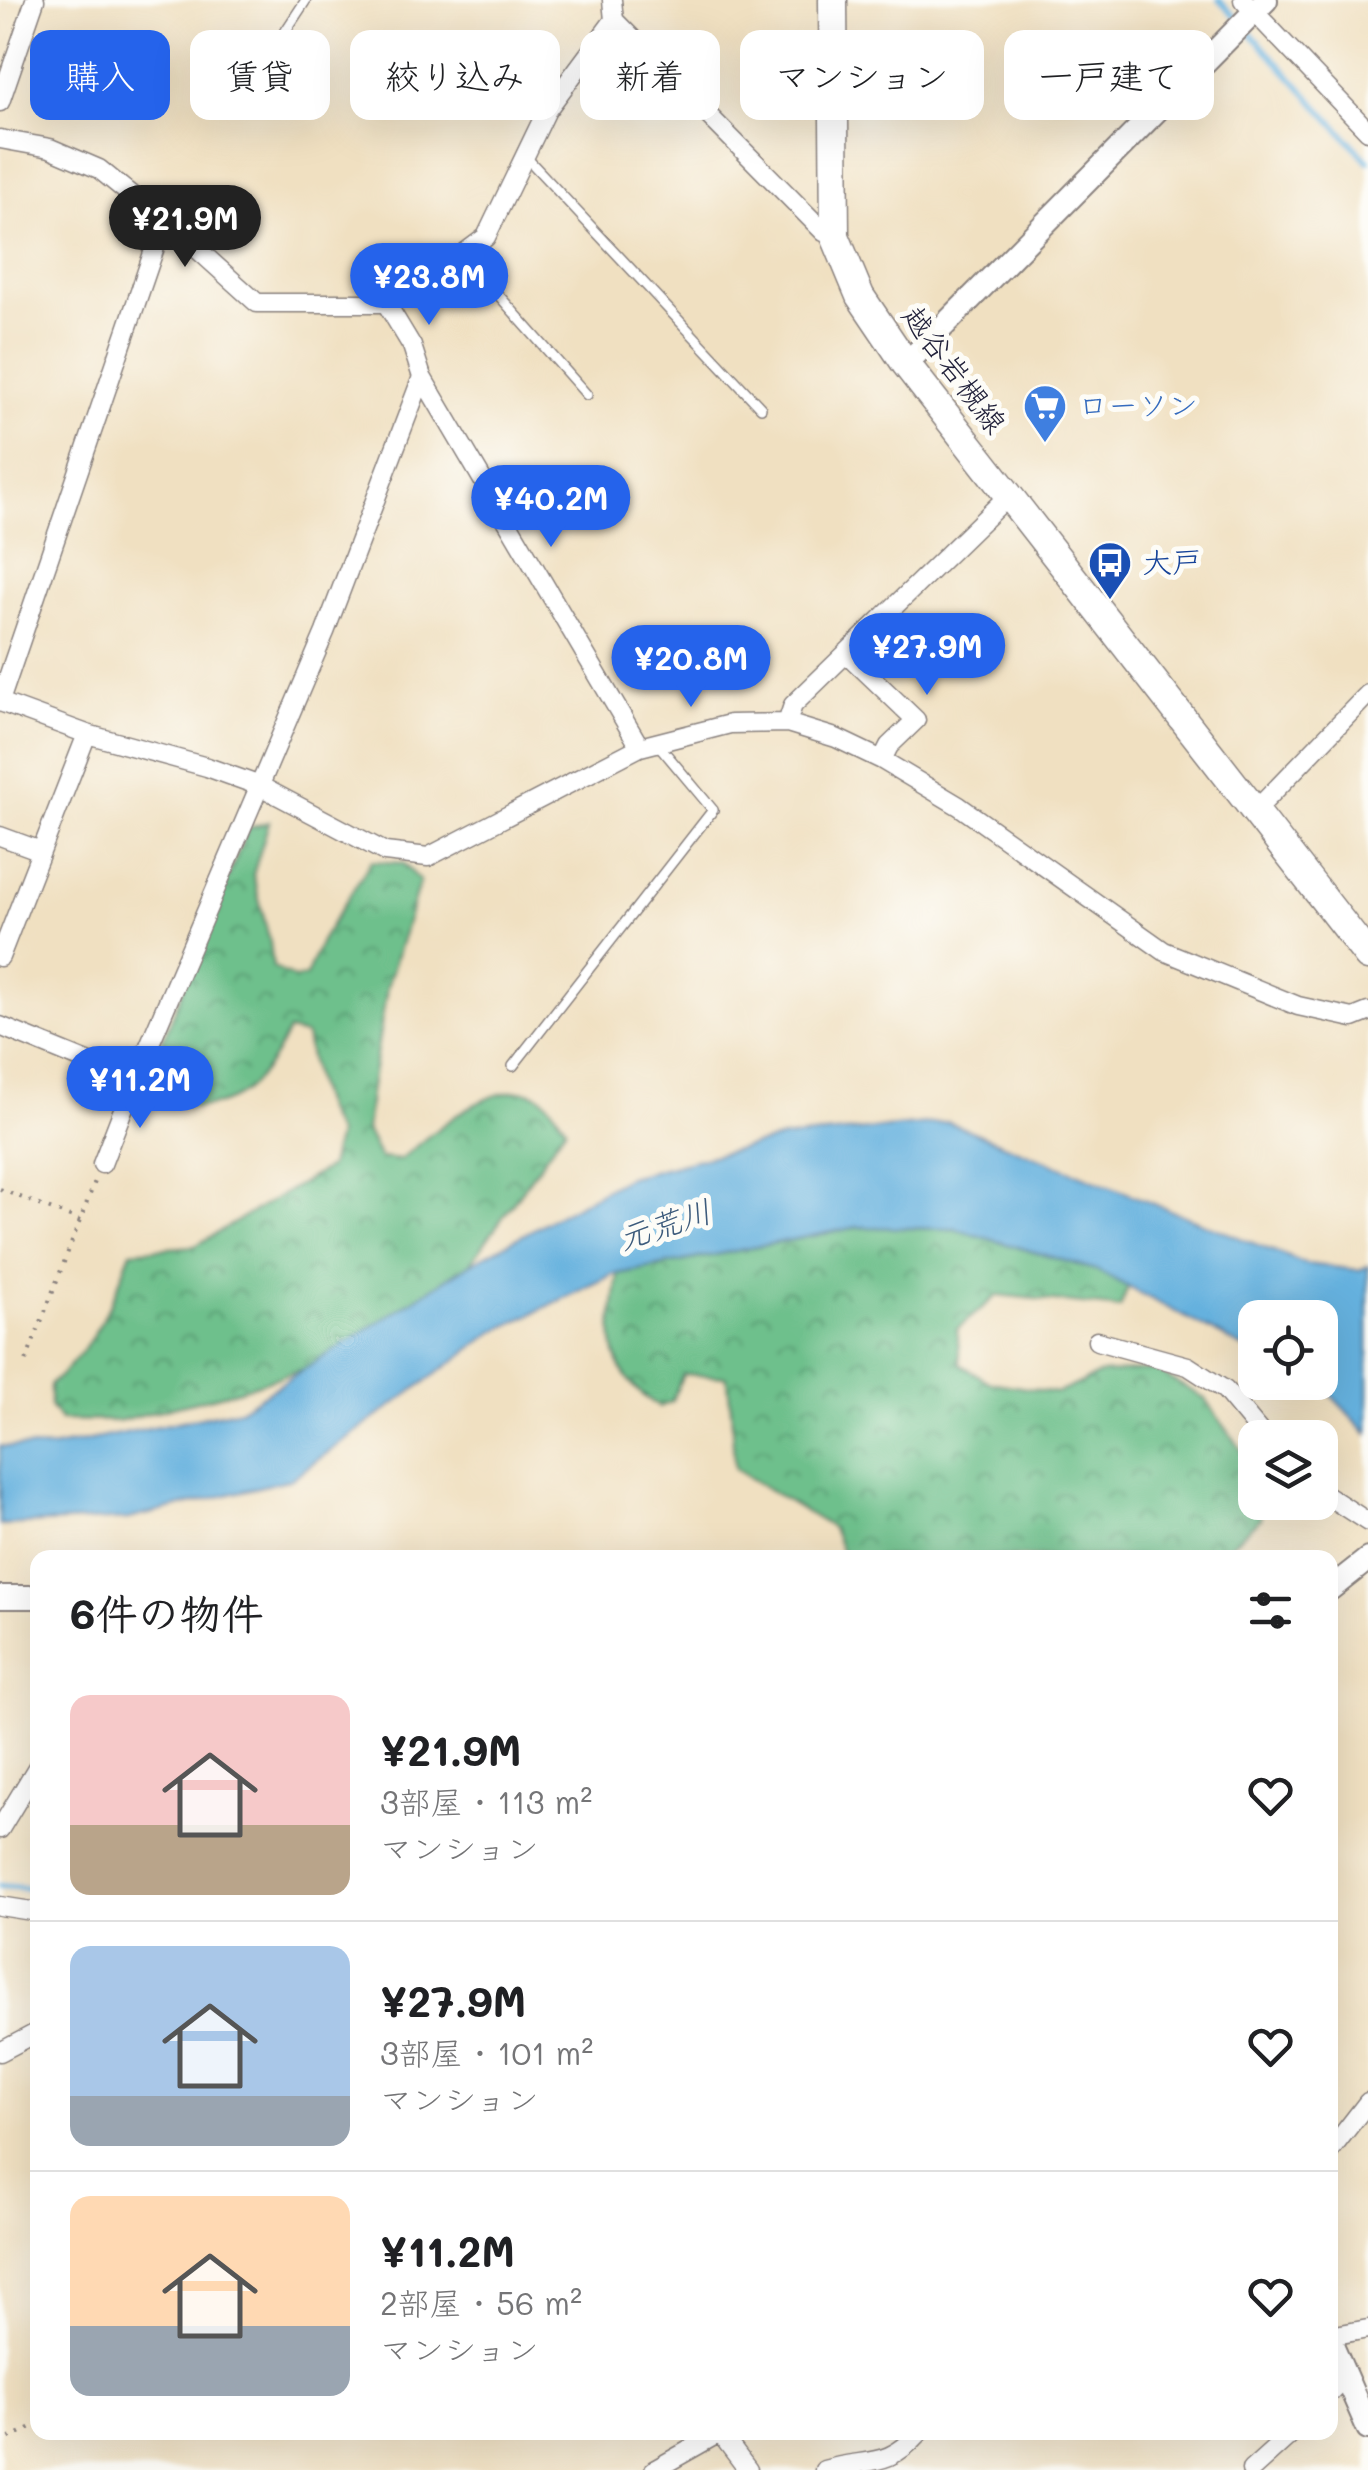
<!DOCTYPE html>
<html lang="ja">
<head>
<meta charset="utf-8">
<style>
  body { margin:0; font-family:Mali,"Klee One",sans-serif; background:#f6f6f6; color:#202124; height:100vh; display:flex; flex-direction:column; font-size:38px; white-space:nowrap }
  * { box-sizing:border-box; margin:0 }
  p { font-size:32px; color:#757577 }
  .icon { flex:none; width:55px; height:55px; fill:none; stroke:currentColor; stroke-width:2; stroke-linecap:round; stroke-linejoin:round }
  .map { position:relative; flex:1; overflow:hidden }
  .panel { position:absolute; left:30px; top:1550px; width:1308px; height:890px; display:flex; flex-direction:column; background:#fff; border-radius:20px; box-shadow:0 10px 40px #0002 }
  .panel>* { flex:none }
  .top-card { position:absolute; left:30px; top:30px; width:1310px; height:90px; display:flex; gap:20px }
  .tools { position:absolute; left:1238px; top:1300px; display:grid; gap:20px }
  .tools a { display:grid; place-items:center; width:100px; height:100px; border-radius:20px; background:#fff; box-shadow:0 10px 40px #0002; font-size:50px }
  .price { position:absolute; translate:-50% -85px; padding:0 22px; border-radius:35px; background:#2563eb; color:#fff; font-size:32px; line-height:65px; filter:drop-shadow(0 2px 5px #0008) }
  .price::after { content:''; position:absolute; left:50%; top:60px; width:30px; height:22px; margin-left:-15px; background:inherit; clip-path:polygon(0 0,100% 0,50% 100%) }
  .price.active { background:#222; color:#fff }
  ul { padding:0; list-style:none }
  li { display:flex; align-items:center; gap:30px; height:250px; padding:0 40px }
  li+li { border-top:2px solid #e0e0e0 }
  li span { display:grid; place-items:center; flex:none; width:280px; height:200px; border-radius:20px; color:#555 }
  li>.icon { margin-inline-start:auto }
  span .icon { width:120px; height:120px; fill:#fffc; stroke-width:1 }
  li b { font-size:42px }
  h2 { display:flex; justify-content:space-between; align-items:center; height:120px; padding:0 40px; font-size:42px }
  .pill { padding:0 35px; border-radius:20px; background:#fff; box-shadow:0 10px 40px #0002; font-size:35px; line-height:90px }
  .pill.active { background:#2563eb; color:#fff }
  .map>svg:first-child { display:block }
  .forest { fill:url(#forest-crowns); stroke:#487164; stroke-width:2.5 }
  .water { fill:#65b1de; stroke:#446a8c; stroke-width:2.5 }
  .lines { fill:none; stroke-linecap:round; stroke-linejoin:round }
  .stream { stroke:#65b1de; stroke-width:6 }
  .lane-casing { stroke:#89817e; stroke-width:12 }
  .street-casing { stroke:#89817e; stroke-width:21 }
  .secondary-casing { stroke:#89817e; stroke-width:26 }
  .primary-casing { stroke:#89817e; stroke-width:31 }
  .path { stroke:#89817e; stroke-width:4; stroke-dasharray:2.5 8; stroke-linecap:butt }
  .lane { stroke:#fff; stroke-width:9 }
  .street { stroke:#fff; stroke-width:18 }
  .secondary { stroke:#fff; stroke-width:22 }
  .primary { stroke:#fff; stroke-width:28 }
  .labels { text-anchor:middle; stroke-width:10; stroke-linejoin:round; paint-order:stroke }
  .street-label { font-size:30px; fill:#22223b; stroke:#fdfcf7 }
  .shop-label { font-size:30px; fill:#366cbe; stroke:#fdfcf7; text-anchor:start }
  .transit-label { font-size:30px; fill:#164399; stroke:#fdfcf7; text-anchor:start }
  .water-label { font-size:32px; font-style:italic; fill:#3d5b7c; stroke:#fdfcf7 }
</style>
</head>
<body>
<div class="map">
<svg width="1368" height="2470" viewBox="0 0 1368 2470">
  <defs>
    <pattern id="forest-crowns" width="20" height="18" patternUnits="userSpaceOnUse" patternTransform="scale(2.5)"><rect width="20" height="18" fill="#6ec08c"/><path d="M2 6a3 3 0 1 1 6 0M12 15a3 3 0 1 1 6 0" fill="none" stroke="#5a9c74"/></pattern>
  </defs>
  <rect width="100%" height="100%" fill="#fdfcf7"/>
  <filter id="ink" filterUnits="userSpaceOnUse"><feTurbulence type="fractalNoise" baseFrequency=".01" numOctaves="2"/><feDisplacementMap in="SourceGraphic" scale="20" xChannelSelector="R" yChannelSelector="G"/><feConvolveMatrix kernelMatrix="1 2 1 2 8 2 1 2 1" color-interpolation-filters="sRGB"/></filter>
  <filter id="wash" filterUnits="userSpaceOnUse"><feTurbulence type="fractalNoise" baseFrequency=".0048" numOctaves="4" result="noise"/><feDisplacementMap in="SourceGraphic" scale="40" xChannelSelector="R" yChannelSelector="G"/><feGaussianBlur stdDeviation="2.25" result="paint"/><feColorMatrix in="noise" values="0 0 0 0 0 0 0 0 0 0 0 0 0 0 0 0 0 1.4 0 .05"/><feComposite in="paint" operator="in"/></filter>
  <g filter="url(#wash)">
    <rect width="100%" height="100%" fill="#f0e0c1"/>
    <!-- forest -->
    <path class="forest" d="M 269,822 L 253,875 L 270,942 L 273,967 L 295,979 L 306,976 L 321,941 L 371,861 L 403,863 L 420,881 L 387,987 L 370,1094 L 366,1130 L 380,1158 L 400,1160 C 431,1133 497,1074 540,1096 C 550,1101 558,1118 566,1127 L 470,1264 L 306,1368 L 240,1390 L 118,1421 L 60,1420 L 50,1406 L 50,1385 C 94,1347 112,1305 131,1251 L 195,1246 L 329,1167 L 337,1135 C 318,1102 312,1071 306,1035 L 288,1031 C 263,1080 237,1115 179,1105 L 155,1059 L 248,828 Z
      M 858,1227 L 955,1229 L 1096,1270 L 1128,1287 L 1120,1308 L 998,1295 L 957,1329 L 960,1364 L 989,1382 L 1058,1393 L 1102,1373 L 1155,1370 L 1204,1398 L 1255,1468 L 1255,1502 L 1261,1503 L 1260,1519 L 1217,1557 L 844,1557 L 832,1528 L 735,1469 C 731,1437 734,1408 726,1377 L 683,1374 L 672,1401 L 659,1407 C 602,1369 610,1334 618,1274 Z"/>
    <!-- water -->
    <path class="water" d="M 948,1122 L 1306,1264 L 1359,1270 L 1368,1266 L 1368,1434 L 1328,1392 L 1310,1383 L 1320,1382 L 1320,1318 L 1255,1318 L 1255,1354 L 1096,1270 L 955,1229 L 858,1227 L 612,1275 L 494,1332 L 291,1479 L 129,1519 L 0,1525 L 0,1446 L 51,1448 L 241,1409 L 470,1264 L 628,1177 L 783,1138 Z"/>
    <g class="lines">
      <!-- stream -->
      <path class="stream" d="M 1219,0 L 1238,20
        M 1247,29 L 1368,161
        M 0,1886 L 38,1889"/>
    </g>
  </g>
  <g filter="url(#ink)">
    <g class="lines">
      <!-- lane casing -->
      <g class="lane-casing">
        <path id="lane" d="M 254,79 L 306,0
          M 525,156 L 761,408
          M 463,255 L 587,395
          M 513,1066 L 713,810 L 657,743"/>
      </g>
      <!-- street casing -->
      <g class="street-casing">
        <path id="street" d="M 612,0 L 614,20 L 824,232 L 835,236
          M 1243,0 L 1368,131
          M 0,102 L 35,0
          M 0,139 L 50,148 L 99,169 L 195,247 L 257,303 L 386,303 L 443,269 L 486,237 L 547,110 L 614,20
          M 386,303 L 412,346 L 422,377 L 640,747
          M 846,653 L 916,720 L 889,746 L 882,760
          M 0,701 L 164,221
          M 0,702 L 87,734 L 207,767 L 260,786 L 385,852 L 428,857 L 640,747 L 730,724 L 787,723 L 836,738 L 882,760 L 959,806 L 1164,951 L 1298,1006 L 1353,1018 L 1368,1012
          M 787,723 L 793,705 L 1009,495
          M 1255,811 L 1368,694
          M 0,836 L 41,851
          M 0,957 L 87,734
          M 0,1026 L 134,1081
          M 102,1164 L 134,1081 L 325,632 L 422,377
          M 1097,1341 L 1188,1366 L 1225,1390 L 1265,1438
          M 1320,1491 L 1368,1522
          M 0,1829 L 38,1766
          M 0,1906 L 38,1912
          M 0,2052 L 38,2032
          M 1330,2151 L 1368,2102
          M 1330,2336 L 1368,2329
          M 1330,2392 L 1344,2377
          M 721,2434 L 748,2470
          M 654,2470 L 721,2432
          M 824,2470 C 868,2457 886,2470 920,2432
          M 1251,2470 L 1293,2432"/>
      </g>
      <!-- secondary casing -->
      <g class="secondary-casing">
        <path id="secondary" d="M 906,364 L 1266,0
          M 1330,1589 L 1368,1559
          M 0,1597 L 38,1597
          M 1330,2341 L 1368,2428"/>
      </g>
      <!-- primary casing -->
      <g class="primary-casing">
        <path id="primary" d="M 833,0 L 835,236 L 860,296 L 906,364 L 1368,956"/>
      </g>
      <!-- path -->
      <path class="path" d="M 0,1189 L 80,1221
        M 26,1361 L 96,1179
        M 0,2443 L 38,2424"/>
      <!-- lane -->
      <use href="#lane" class="lane"/>
      <!-- street -->
      <use href="#street" class="street"/>
      <!-- secondary -->
      <use href="#secondary" class="secondary"/>
      <!-- primary -->
      <use href="#primary" class="primary"/>
    </g>
  </g>
  <!-- icons -->
  <defs>
    <g id="supermarket-pin" transform="scale(2.25)"><path d="M0 17L-7.5 6A9.5 9.5 0 1 1 7.5 6Z" fill="#3f7fe0" stroke="#fdfcf7"/><path d="M-6-5.5h2.5l.6 2H6L4.5 2H-2.5L-4.4-4H-6ZM-1.5 3.2a1.3 1.3 0 1 0 .1 0ZM3 3.2a1.3 1.3 0 1 0 .1 0Z" fill="#fff"/></g>
    <g id="bus-pin" transform="scale(2.25)"><path d="M0 17L-7.5 6A9.5 9.5 0 1 1 7.5 6Z" fill="#1a4fb4" stroke="#fdfcf7"/><path d="M-5-6H5V4H4V6H2V4H-2V6H-4V4H-5ZM-3.5-4V0h7V-4ZM-3.5 1.2v1.5H-2V1.2ZM2 1.2v1.5H3.5V1.2Z" fill="#fff"/></g>
  </defs>
  <g fill-rule="evenodd">
    <use href="#supermarket-pin" x="1045" y="406"/>
    <use href="#bus-pin" x="1110" y="563"/>
  </g>
  <g class="labels">
    <!-- street labels -->
    <g class="street-label">
      <text transform="translate(954 370) rotate(53)" y="10">越谷岩槻線</text>
    </g>
    <!-- shop labels -->
    <g class="shop-label">
      <text x="1078" y="416">ローソン</text>
    </g>
    <!-- transit labels -->
    <g class="transit-label">
      <text x="1142" y="573">大戸</text>
    </g>
    <!-- water labels -->
    <g class="water-label">
      <text transform="translate(665 1225) rotate(-18)" y="11">元荒川</text>
    </g>
  </g>
</svg>
<div class="tools">
<a><svg class="icon" aria-label="locate" viewBox="0 0 24 24"><circle cx="12" cy="12" r="6"/><path d="M12 2v4M12 18v4M2 12h4M18 12h4"/></svg></a>
<a><svg class="icon" aria-label="layers" viewBox="0 0 24 24"><path d="M12 4l9 5-9 5-9-5zM3 14l9 5 9-5"/></svg></a>
</div>
<b class="price active" style="left:185px;top:270px">¥21.9M</b>
<b class="price" style="left:429px;top:328px">¥23.8M</b>
<b class="price" style="left:551px;top:550px">¥40.2M</b>
<b class="price" style="left:927px;top:698px">¥27.9M</b>
<b class="price" style="left:691px;top:710px">¥20.8M</b>
<b class="price" style="left:140px;top:1131px">¥11.2M</b>
<div class="top-card">
<a class="pill active">購入</a>
<a class="pill">賃貸</a>
<a class="pill">絞り込み</a>
<a class="pill">新着</a>
<a class="pill">マンション</a>
<a class="pill">一戸建て</a>
</div>
<section class="panel">
<h2>6件の物件<svg class="icon" aria-label="filters" viewBox="0 0 24 24"><path d="M4 7h16M4 17h16"/><circle cx="9" cy="7" r="2"/><circle cx="15" cy="17" r="2"/></svg></h2>
<ul>
<li><span style="background:linear-gradient(#f6c9c9 65%,#b9a48a 0)"><svg class="icon" aria-label="home" viewBox="0 0 24 24"><path d="M3 11l9-7 9 7M6 9v11h12V9"/></svg></span><div><b>¥21.9M</b><p>3部屋 · 113 m²</p><p>マンション</p></div><svg class="icon" aria-label="heart" viewBox="0 0 24 24"><path d="M12 20l-8-8c-3-5 5-10 8-4 3-6 11-1 8 4z"/></svg></li>
<li><span style="background:linear-gradient(#a9c7e8 75%,#9aa5b1 0)"><svg class="icon" aria-label="home" viewBox="0 0 24 24"><path d="M3 11l9-7 9 7M6 9v11h12V9"/></svg></span><div><b>¥27.9M</b><p>3部屋 · 101 m²</p><p>マンション</p></div><svg class="icon" aria-label="heart" viewBox="0 0 24 24"><path d="M12 20l-8-8c-3-5 5-10 8-4 3-6 11-1 8 4z"/></svg></li>
<li><span style="background:linear-gradient(#ffd9b3 65%,#9aa5b1 0)"><svg class="icon" aria-label="home" viewBox="0 0 24 24"><path d="M3 11l9-7 9 7M6 9v11h12V9"/></svg></span><div><b>¥11.2M</b><p>2部屋 · 56 m²</p><p>マンション</p></div><svg class="icon" aria-label="heart" viewBox="0 0 24 24"><path d="M12 20l-8-8c-3-5 5-10 8-4 3-6 11-1 8 4z"/></svg></li>
</ul>
</section>
</div>
</body>
</html>
